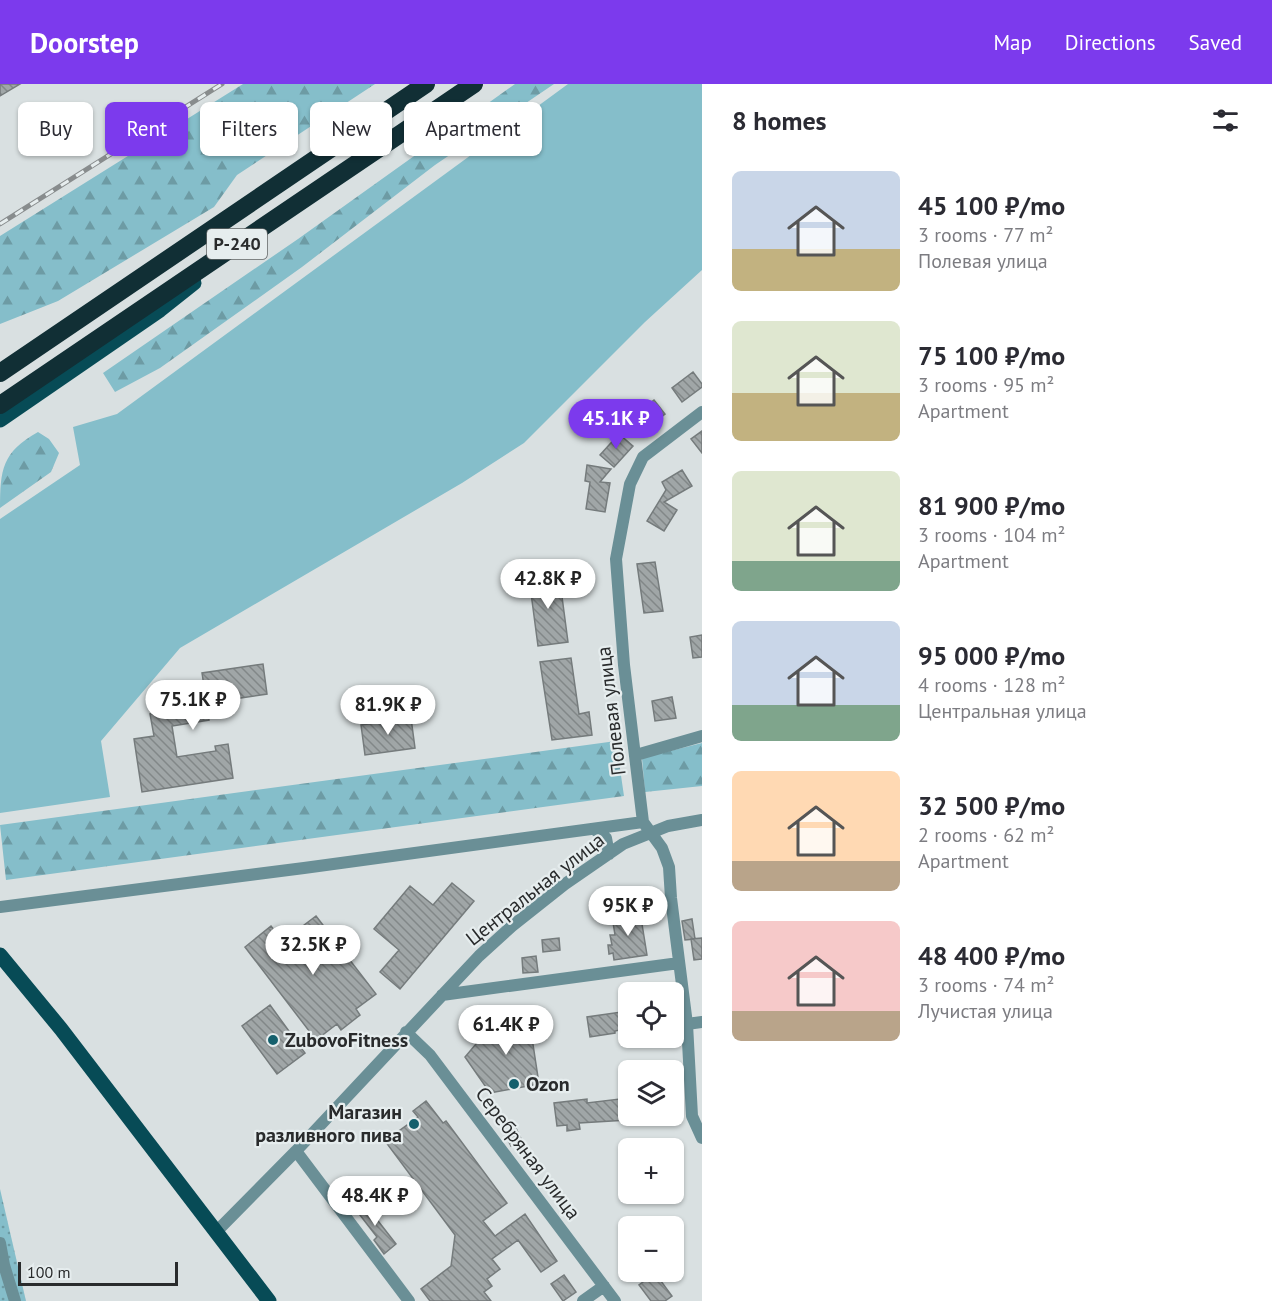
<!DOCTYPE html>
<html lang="en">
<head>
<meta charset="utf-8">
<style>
  body { margin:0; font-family:"PT Sans",sans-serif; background:#f7f7f7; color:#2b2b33; height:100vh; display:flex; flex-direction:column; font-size:22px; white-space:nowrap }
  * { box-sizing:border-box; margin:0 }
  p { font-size:20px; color:#7c7c81 }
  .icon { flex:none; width:33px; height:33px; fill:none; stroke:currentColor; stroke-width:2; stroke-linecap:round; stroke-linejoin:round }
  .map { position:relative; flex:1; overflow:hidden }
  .details { display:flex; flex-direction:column; background:#fff; width:570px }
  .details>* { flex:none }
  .banner { position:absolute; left:18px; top:18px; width:570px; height:54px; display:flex; gap:12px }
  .controls { position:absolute; left:618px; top:898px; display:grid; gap:12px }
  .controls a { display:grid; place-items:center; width:66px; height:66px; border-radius:9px; background:#fff; box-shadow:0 2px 4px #0004; font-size:30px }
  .scale { position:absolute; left:18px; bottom:15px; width:160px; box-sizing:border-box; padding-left:6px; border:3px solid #292b2c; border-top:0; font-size:16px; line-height:21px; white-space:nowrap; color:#292b2c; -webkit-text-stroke:4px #e6edee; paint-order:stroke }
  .price { position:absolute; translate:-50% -51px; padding:0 14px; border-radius:21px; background:#fff; color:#222; font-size:20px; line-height:39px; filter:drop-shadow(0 2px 3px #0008) }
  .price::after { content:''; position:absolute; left:50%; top:36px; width:18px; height:14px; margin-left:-9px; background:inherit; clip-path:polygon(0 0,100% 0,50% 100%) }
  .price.current { background:#7c3aed; color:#fff }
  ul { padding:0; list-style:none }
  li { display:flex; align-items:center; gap:18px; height:150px; padding:0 30px }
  li span { display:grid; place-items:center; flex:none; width:168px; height:120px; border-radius:9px; color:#555 }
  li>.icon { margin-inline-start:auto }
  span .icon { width:72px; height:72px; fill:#fffc; stroke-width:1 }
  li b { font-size:26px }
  h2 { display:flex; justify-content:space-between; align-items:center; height:72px; padding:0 30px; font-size:26px }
  .chip { padding:0 21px; border-radius:9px; background:#fff; box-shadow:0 2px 4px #0004; font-size:21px; line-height:54px }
  .chip.current { background:#7c3aed; color:#fff }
  header { display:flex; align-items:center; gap:36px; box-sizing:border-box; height:84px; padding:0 30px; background:#7c3aed; color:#fff }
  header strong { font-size:28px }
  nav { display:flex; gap:33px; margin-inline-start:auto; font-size:21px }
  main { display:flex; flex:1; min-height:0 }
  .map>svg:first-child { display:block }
  .grass { fill:#85beca }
  .forest { fill:url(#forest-firs) }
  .garden { fill:url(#garden-dots) }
  .building { fill:url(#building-back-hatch); stroke:#757b7c; stroke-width:1.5 }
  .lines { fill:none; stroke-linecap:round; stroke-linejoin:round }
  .minor { stroke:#6a8f96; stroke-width:12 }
  .major { stroke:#074b56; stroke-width:15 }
  .highway { stroke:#112f35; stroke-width:18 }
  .rail-casing { stroke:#888c8d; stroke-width:5 }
  .rail { stroke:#e6edee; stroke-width:3; stroke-dasharray:9; stroke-linecap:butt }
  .poi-dot { fill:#15606d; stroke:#e6edee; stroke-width:2 }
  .labels { text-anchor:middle; stroke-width:4.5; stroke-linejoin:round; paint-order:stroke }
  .shield { fill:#e6edee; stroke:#626566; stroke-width:1.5 }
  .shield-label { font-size:18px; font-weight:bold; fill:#292b2c }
  .street-label { font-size:20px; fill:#292b2c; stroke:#e6edee }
  .poi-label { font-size:20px; font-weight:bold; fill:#292b2c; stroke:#e6edee; text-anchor:start }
</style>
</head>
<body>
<header>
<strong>Doorstep</strong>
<nav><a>Map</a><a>Directions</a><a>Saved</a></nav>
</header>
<main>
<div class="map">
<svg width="702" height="1217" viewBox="0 0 702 1217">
  <defs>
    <pattern id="forest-firs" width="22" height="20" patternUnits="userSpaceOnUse" patternTransform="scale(1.5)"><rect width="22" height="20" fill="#85beca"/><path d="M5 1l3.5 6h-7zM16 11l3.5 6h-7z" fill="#6d9ba4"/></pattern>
    <pattern id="garden-dots" width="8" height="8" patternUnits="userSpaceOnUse" patternTransform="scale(1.5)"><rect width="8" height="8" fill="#85beca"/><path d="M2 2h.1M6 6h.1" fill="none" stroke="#6d9ba4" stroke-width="1.8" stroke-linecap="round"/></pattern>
    <pattern id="building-back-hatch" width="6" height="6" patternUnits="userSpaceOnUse" patternTransform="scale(1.5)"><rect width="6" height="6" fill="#a0a6a7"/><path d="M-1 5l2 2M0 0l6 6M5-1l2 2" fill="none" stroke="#828788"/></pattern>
  </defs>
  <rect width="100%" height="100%" fill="#d9e0e1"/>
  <!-- grass -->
  <path class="grass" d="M 568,0 L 702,0 L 702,186 L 645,238 L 524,359 L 462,399 L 180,564 L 101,657 L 110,713 L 0,729 L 0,435 L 80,381 L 73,343 L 117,330 Z"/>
  <!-- forest -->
  <path class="forest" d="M 243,0 L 375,0 L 237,91 L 214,123 L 58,217 L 0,240 L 0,152 Z
    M 515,0 L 554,0 L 435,81 L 302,183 L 160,284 L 115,308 L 103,289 L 298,155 Z
    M 38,348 L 49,355 L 59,369 L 51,388 L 0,424 C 0,386 2,368 38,348 Z
    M 616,657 L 624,712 L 6,796 L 0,741 Z
    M 702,659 L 702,702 L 645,708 L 642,674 Z"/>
  <!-- garden -->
  <path class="garden" d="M 0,1105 L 26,1217 L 0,1217 Z"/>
  <!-- building -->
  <path class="building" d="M 0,0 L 20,0 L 0,12 Z
    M 693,288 L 702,300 L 702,303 L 682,318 L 672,304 Z
    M 654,316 L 665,330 L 643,347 L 633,333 Z
    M 702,347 L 702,369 L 691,355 Z
    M 619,350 L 633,362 L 614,383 L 600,371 Z
    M 587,381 L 611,385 L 600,398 L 610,399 L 605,428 L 586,425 L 590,398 L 585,397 Z
    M 682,386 L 692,402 L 664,418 L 677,426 L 664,447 L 647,437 L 666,406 L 662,398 Z
    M 655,478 L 663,527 L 644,529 L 637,480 Z
    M 559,490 L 568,558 L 538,562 L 529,494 Z
    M 702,551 L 702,573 L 693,574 L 690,553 Z
    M 571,574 L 579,630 L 589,628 L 592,651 L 552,656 L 540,578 Z
    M 263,580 L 267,610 L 207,619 L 209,636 L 172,642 L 177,673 L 216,667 L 215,662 L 228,660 L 233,694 L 142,708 L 134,655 L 154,652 L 150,630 L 170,627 L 167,607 L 204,602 L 202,589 Z
    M 672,613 L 676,634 L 655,637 L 652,617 Z
    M 411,634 L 415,664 L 365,671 L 361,641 Z
    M 452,799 L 474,817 L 400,905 L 380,888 L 399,866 L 374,845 L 410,802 L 433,821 Z
    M 636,828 L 637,834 L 641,834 L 647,871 L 614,876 L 613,869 L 609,870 L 608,861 L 612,861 L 610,851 L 615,851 L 612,832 Z
    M 316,832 L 376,910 L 356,925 L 360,931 L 341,946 L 337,940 L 316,956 L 245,863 L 271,842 L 283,857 Z
    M 692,835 L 695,855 L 685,856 L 682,837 Z
    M 559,854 L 560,866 L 543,868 L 542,856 Z
    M 702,854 L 702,875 L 694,876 L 691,855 Z
    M 536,872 L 538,888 L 523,889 L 522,874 Z
    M 270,921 L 305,969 L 277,990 L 242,942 Z
    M 628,927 L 628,944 L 615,947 L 615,949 L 590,953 L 587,933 Z
    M 529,934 L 539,1000 L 490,1009 L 465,973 L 497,935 Z
    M 628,1014 L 628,1036 L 579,1039 L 580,1045 L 567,1047 L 567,1041 L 557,1042 L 554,1019 L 587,1015 L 587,1019 Z
    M 426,1017 L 443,1039 L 446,1037 L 507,1119 L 483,1137 L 495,1152 L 525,1130 L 557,1177 L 541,1188 L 518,1156 L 492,1175 L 500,1185 L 487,1195 L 492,1202 L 484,1208 L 491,1217 L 430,1217 L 421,1205 L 451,1182 L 455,1151 L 385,1057 L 418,1033 L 413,1027 Z
    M 515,1042 L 522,1057 L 511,1062 L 504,1048 Z
    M 361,1115 L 396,1160 L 384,1170 L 374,1156 L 377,1153 L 353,1122 Z
    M 655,1189 L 672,1212 L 665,1217 L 651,1217 L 639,1201 Z
    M 564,1191 L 576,1208 L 563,1217 L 551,1200 Z"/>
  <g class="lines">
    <!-- minor -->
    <path class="minor" d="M 636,671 L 702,652
      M 643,738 L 624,581 L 616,475 L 630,400 L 643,373 L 702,328
      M 594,745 L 606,754 L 609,770
      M 0,823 L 304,784 L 643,738 L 662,764 L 669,783 L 671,814 L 687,940 L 692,1032 L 702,1054
      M 442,911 L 679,879
      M 687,940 L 702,938
      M 406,948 L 430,971 L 615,1217
      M 296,1067 L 409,1217
      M 216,1148 L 296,1067 L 479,872 L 512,842 L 565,800 L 623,760 L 668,742 L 702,736
      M 0,1159 L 4,1181 L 15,1217
      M 583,1217 L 604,1202"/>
    <!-- major -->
    <path class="major" d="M 0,336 L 160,226 L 194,199
      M 0,871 L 61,945 L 269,1217"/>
    <!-- highway -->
    <path class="highway" d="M 0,289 L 426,0
      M 0,321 L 474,0"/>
    <!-- rail casing -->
    <g class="rail-casing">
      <path id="rail" d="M 0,140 L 222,0"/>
    </g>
    <!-- rail -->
    <use href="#rail" class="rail"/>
  </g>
  <!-- markers -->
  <g class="poi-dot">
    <circle cx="273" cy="956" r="6"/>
    <circle cx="514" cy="1000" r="6"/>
    <circle cx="414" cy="1040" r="6"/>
  </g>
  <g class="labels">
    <!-- shield labels -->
    <rect class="shield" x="207" y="145" width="60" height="30" rx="4.5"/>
    <g class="shield-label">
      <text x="237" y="166">Р-240</text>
    </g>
    <!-- street labels -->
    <g class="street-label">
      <text transform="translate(611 627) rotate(-97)" y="7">Полевая улица</text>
      <text transform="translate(535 805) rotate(-38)" y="7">Центральная улица</text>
      <text transform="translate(528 1069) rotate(53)" y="7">Серебряная улица</text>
    </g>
    <!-- poi labels -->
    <g class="poi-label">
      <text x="285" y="963">ZubovoFitness</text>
      <text x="526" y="1007">Ozon</text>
      <text x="402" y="1035" text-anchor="end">Магазин<tspan x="402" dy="23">разливного пива</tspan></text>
    </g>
  </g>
</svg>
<div class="controls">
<a><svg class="icon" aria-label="locate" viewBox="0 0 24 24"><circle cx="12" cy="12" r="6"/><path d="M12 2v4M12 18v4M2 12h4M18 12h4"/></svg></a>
<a><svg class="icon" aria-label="layers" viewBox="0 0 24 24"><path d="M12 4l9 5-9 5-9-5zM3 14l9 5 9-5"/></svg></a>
<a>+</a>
<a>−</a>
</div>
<div class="scale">100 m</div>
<b class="price current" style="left:616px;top:366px">45.1K ₽</b>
<b class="price" style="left:548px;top:526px">42.8K ₽</b>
<b class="price" style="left:193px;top:647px">75.1K ₽</b>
<b class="price" style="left:388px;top:652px">81.9K ₽</b>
<b class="price" style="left:628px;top:853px">95K ₽</b>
<b class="price" style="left:313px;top:892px">32.5K ₽</b>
<b class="price" style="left:506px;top:972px">61.4K ₽</b>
<b class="price" style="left:375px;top:1143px">48.4K ₽</b>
<div class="banner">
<a class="chip">Buy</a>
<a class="chip current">Rent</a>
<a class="chip">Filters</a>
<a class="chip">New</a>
<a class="chip">Apartment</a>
</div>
</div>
<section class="details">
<h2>8 homes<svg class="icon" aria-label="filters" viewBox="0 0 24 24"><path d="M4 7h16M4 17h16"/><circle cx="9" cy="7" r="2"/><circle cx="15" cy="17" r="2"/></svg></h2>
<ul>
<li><span style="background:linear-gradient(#c9d6e8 65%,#c2b280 0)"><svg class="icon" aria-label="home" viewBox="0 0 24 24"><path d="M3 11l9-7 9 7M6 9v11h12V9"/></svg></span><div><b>45 100 ₽/mo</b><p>3 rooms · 77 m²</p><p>Полевая улица</p></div></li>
<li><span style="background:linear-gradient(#dfe7d0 60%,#c2b280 0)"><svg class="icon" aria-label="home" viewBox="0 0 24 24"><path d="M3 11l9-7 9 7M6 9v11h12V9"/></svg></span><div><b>75 100 ₽/mo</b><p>3 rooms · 95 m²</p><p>Apartment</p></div></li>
<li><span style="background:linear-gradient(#dfe7d0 75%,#7fa58c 0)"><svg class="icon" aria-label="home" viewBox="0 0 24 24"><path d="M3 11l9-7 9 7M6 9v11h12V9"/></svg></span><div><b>81 900 ₽/mo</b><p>3 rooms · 104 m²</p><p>Apartment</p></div></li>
<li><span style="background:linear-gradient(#c9d6e8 70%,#7fa58c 0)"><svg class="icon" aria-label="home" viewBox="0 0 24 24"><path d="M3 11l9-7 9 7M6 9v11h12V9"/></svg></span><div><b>95 000 ₽/mo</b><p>4 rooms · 128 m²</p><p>Центральная улица</p></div></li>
<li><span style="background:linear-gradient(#ffd9b3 75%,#b9a48a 0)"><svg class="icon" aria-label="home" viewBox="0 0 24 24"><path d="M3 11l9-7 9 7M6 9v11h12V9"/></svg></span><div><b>32 500 ₽/mo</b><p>2 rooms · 62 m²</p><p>Apartment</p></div></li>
<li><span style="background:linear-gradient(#f6c9c9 75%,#b9a48a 0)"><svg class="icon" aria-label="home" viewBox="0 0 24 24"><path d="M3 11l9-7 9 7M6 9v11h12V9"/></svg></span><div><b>48 400 ₽/mo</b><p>3 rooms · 74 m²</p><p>Лучистая улица</p></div></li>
</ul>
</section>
</main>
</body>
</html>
